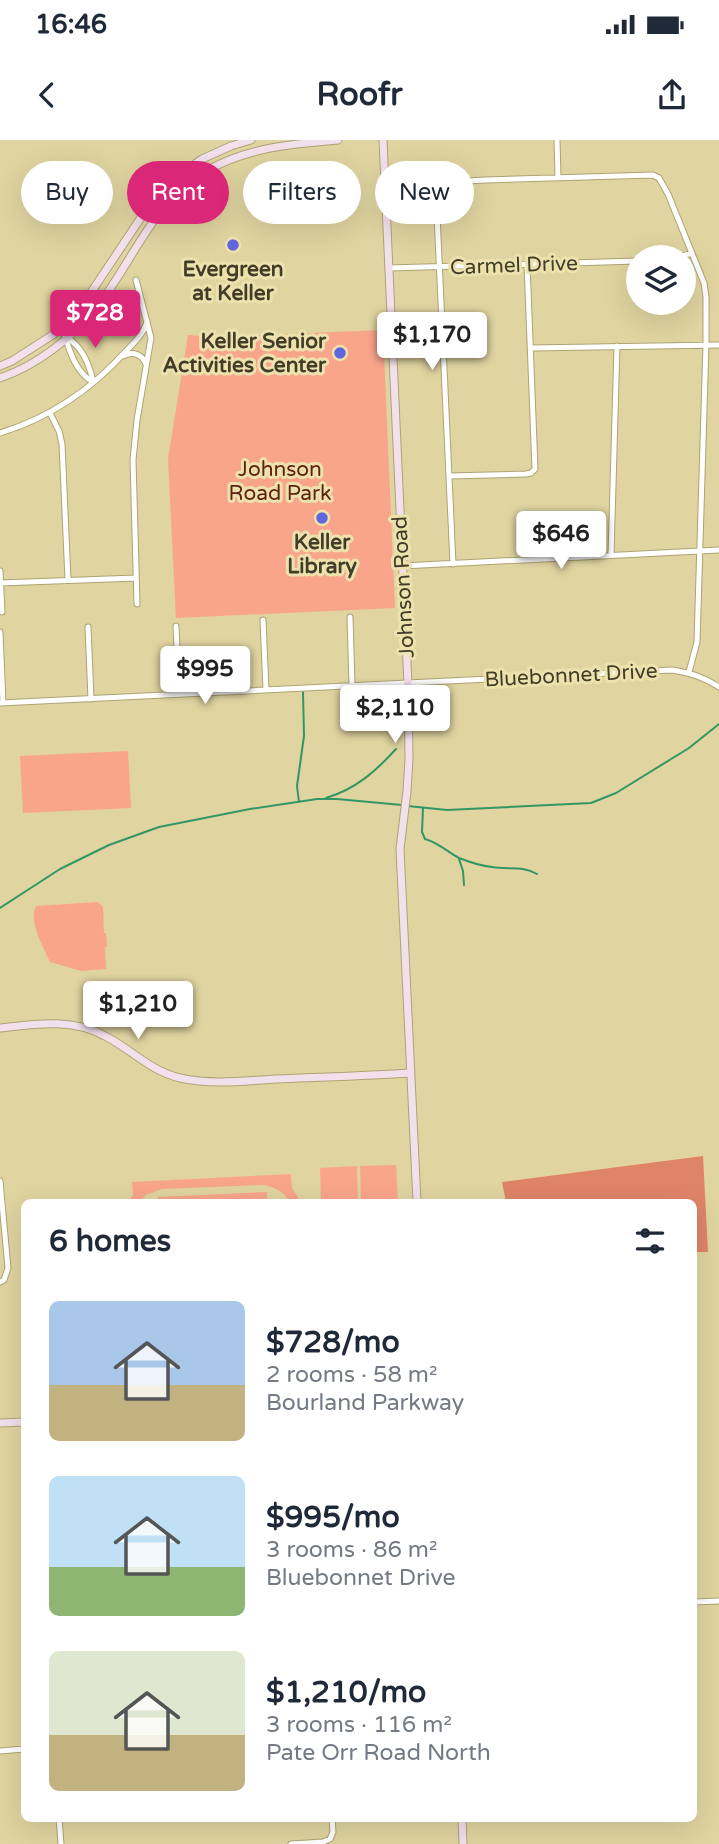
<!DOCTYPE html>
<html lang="en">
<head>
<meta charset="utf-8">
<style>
  body { margin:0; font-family:"Varela Round",sans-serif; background:#f2f2f3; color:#1f2937; height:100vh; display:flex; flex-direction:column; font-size:26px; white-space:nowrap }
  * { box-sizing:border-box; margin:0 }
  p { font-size:23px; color:#747a83 }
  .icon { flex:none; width:38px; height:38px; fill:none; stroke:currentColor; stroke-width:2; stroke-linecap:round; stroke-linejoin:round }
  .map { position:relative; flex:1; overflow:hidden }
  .sheet { position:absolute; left:21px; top:1059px; width:676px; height:623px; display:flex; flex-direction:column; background:#fff; border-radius:10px; box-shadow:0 7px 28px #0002 }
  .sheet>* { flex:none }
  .hud { position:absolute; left:21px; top:21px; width:677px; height:63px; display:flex; gap:14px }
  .controls { position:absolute; left:626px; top:105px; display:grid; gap:14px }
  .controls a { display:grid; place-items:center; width:70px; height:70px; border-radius:50%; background:#fff; box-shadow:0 7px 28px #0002; font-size:35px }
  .price { position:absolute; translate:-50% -60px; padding:0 16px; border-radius:7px; background:#fff; color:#222; font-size:23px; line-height:46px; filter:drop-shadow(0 2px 4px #0008) }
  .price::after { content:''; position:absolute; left:50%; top:42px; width:21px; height:16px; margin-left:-10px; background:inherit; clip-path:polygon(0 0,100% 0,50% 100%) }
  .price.active { background:#db2777; color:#fff }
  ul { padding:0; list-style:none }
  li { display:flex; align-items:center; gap:21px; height:175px; padding:0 28px }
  li span { display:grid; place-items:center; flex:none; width:196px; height:140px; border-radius:10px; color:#555 }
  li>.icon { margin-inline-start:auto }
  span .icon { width:84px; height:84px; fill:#fffc; stroke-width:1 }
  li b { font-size:30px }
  h2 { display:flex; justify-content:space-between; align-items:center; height:84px; padding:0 28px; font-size:30px }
  .tag { padding:0 24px; border-radius:32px; background:#fff; box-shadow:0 7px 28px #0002; font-size:24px; line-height:63px }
  .tag.active { background:#db2777; color:#fff }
  .status { display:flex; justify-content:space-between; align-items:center; height:49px; padding:0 35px; background:#fff; direction:ltr }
  .status svg { height:19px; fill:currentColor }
  header { display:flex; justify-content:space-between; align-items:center; height:91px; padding:0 28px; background:#fff; font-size:32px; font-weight:700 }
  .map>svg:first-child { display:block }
  .green { fill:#f9a58c }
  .forest { fill:#e08468 }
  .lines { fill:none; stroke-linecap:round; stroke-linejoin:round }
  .stream { stroke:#339765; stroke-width:2 }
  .street-casing { stroke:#afa472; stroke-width:7 }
  .secondary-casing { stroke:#afa472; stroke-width:9 }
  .street { stroke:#fff; stroke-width:5 }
  .secondary { stroke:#f2e0ec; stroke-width:7 }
  .poi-dot { fill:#6166de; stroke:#ede2ad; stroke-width:2.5 }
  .labels { text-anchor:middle; stroke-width:6; stroke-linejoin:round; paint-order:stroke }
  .street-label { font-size:21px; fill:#423d28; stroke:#ede2ad }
  .poi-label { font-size:21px; font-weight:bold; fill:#423d28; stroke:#ede2ad }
  .park-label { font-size:21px; fill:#5e2311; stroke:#ede2ad }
</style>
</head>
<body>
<div class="status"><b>16:46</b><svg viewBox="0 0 49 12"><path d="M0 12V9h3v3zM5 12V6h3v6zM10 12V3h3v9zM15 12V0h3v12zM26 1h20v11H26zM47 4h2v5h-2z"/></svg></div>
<header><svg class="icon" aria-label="back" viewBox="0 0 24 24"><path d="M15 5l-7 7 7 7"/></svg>Roofr<svg class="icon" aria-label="share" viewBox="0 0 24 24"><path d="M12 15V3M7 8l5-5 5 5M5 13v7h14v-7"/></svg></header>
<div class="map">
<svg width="719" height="1704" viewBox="0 0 719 1704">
  <rect width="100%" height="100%" fill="#e0d4a0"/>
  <!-- green -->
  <path class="green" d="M 383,190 L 395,468 L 176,478 L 168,319 L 188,195 L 214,197 Z
    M 128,611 L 131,668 L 23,673 L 20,616 Z
    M 98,762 L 103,767 L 104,793 L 106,793 L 107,807 L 105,807 L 106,829 L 81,831 L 50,822 C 43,806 28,782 36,766 Z
    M 396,1025 L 398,1062 L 361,1062 L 360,1026 Z
    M 357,1026 L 358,1062 L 321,1062 L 320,1028 Z
    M 291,1034 L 292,1048 L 301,1062 L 290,1062 C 283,1051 274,1046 261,1045 L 162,1049 L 146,1055 L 139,1062 L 128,1062 L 133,1055 L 132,1042 Z
    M 267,1052 L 267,1062 L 158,1062 L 158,1057 Z"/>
  <!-- forest -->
  <path class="forest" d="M 703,1016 L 708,1112 L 693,1112 L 693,1062 L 506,1062 L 502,1042 Z"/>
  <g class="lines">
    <!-- stream -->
    <path class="stream" d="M 326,658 C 356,649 376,631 396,609
      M 299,662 L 297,646 L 304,596 L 303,552
      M 408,666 L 447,670 L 591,663 L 616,653 L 689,608 L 719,584
      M 423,668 L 422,692 L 425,699 C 439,703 446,711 459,718 C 469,722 482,726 492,727 C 508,730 522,725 537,734
      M 459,719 L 463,731 L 464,745
      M 0,768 L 60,729 L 109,705 L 159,687 L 250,669 L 317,659 L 337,659 L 402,665"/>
    <!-- street casing -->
    <g class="street-casing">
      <path id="street" d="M 557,0 L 558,37
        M 679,117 L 692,113
        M 389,128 L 639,121
        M 136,140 L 151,198 L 137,280 L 133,320 L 137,464
        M 59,189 C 64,196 70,199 76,205 C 85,214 91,230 93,242
        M 66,199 C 71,216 78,234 93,242
        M 531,208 L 719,205
        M 123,216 C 133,211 142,214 146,224
        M 50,273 L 59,291 L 62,304 L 68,440
        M 0,293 C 49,278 92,249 126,211 C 134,203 145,192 147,181
        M 449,336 L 526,334 L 531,333 L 535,329 L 527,124
        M 611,415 L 617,206
        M 453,424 L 436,53 L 439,45 L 446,42 L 486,40 L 653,35 L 659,38 L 668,54 L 704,143 L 706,157 L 706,204 L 697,502 L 689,532
        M 402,426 L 719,410
        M 0,431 L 2,472
        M 0,443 L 136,438
        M 350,477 L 352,545
        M 263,480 L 266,550
        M 176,486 L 179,554
        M 88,487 L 91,559
        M 0,492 L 3,563
        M 0,563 L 672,530 C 691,533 703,537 719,547
        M 0,1041 L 8,1128 L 4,1140 L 0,1142
        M 693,1462 L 719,1461
        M 0,1611 L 24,1609
        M 59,1678 L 61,1704
        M 291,1704 L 323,1702 L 330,1699 L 333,1692 L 332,1678"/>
    </g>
    <!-- secondary casing -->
    <g class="secondary-casing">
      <path id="secondary" d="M 383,0 L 408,544 L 409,619 L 407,651 L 400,709 L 417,1062
        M 0,226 L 12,221 L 54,194 L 86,160 L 140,79 L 158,56 L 173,40 L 202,19 L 231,6 L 251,0
        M 0,238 C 38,225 73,197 98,166 C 134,119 154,60 208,30 C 249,7 293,4 338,0
        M 0,888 C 35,884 73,878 105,896 C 131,909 150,931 180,938 C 211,945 244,941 276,939 C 321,937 366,936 410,933
        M 0,1283 L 24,1282
        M 462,1678 L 463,1704"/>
    </g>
    <!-- street -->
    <use href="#street" class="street"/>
    <!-- secondary -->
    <use href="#secondary" class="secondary"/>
  </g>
  <!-- markers -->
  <g class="poi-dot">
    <circle cx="233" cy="105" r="7"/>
    <circle cx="340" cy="213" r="7"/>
    <circle cx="322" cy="378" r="7"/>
  </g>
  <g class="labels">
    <!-- street labels -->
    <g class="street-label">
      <text transform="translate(514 125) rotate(-2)" y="7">Carmel Drive</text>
      <text transform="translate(403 447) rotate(-93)" y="7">Johnson Road</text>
      <text transform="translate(571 535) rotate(-3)" y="7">Bluebonnet Drive</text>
    </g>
    <!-- poi labels -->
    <g class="poi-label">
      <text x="233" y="136">Evergreen<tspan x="233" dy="24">at Keller</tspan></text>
      <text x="326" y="208" text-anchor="end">Keller Senior<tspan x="326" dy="24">Activities Center</tspan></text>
      <text x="322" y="409">Keller<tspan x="322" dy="24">Library</tspan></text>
    </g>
    <!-- park labels -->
    <g class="park-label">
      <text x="280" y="336">Johnson<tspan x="280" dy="24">Road Park</tspan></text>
    </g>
  </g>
</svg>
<div class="controls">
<a><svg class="icon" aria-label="layers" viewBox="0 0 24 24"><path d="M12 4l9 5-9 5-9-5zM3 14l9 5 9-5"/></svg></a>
</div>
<b class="price active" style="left:95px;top:210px">$728</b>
<b class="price" style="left:432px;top:232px">$1,170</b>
<b class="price" style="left:561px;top:431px">$646</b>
<b class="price" style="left:205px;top:566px">$995</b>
<b class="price" style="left:395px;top:605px">$2,110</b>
<b class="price" style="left:138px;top:901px">$1,210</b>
<div class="hud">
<a class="tag">Buy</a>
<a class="tag active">Rent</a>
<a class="tag">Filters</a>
<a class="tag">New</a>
</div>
<section class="sheet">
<h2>6 homes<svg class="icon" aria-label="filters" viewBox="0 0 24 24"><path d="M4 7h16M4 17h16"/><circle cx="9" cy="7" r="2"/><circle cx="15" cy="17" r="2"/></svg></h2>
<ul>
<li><span style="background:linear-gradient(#a9c7e8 60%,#c2b280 0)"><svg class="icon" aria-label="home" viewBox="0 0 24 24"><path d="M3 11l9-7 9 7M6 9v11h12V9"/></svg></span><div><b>$728/mo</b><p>2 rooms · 58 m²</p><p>Bourland Parkway</p></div></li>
<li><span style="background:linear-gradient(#bfe0f5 65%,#8fb573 0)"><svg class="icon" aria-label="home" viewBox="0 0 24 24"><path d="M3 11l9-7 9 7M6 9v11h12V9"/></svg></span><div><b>$995/mo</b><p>3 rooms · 86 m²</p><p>Bluebonnet Drive</p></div></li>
<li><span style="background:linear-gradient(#dfe7d0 60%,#c2b280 0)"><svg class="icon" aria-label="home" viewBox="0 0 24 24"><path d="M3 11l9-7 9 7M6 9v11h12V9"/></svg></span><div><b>$1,210/mo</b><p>3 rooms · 116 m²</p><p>Pate Orr Road North</p></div></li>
</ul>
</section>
</div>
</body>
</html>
